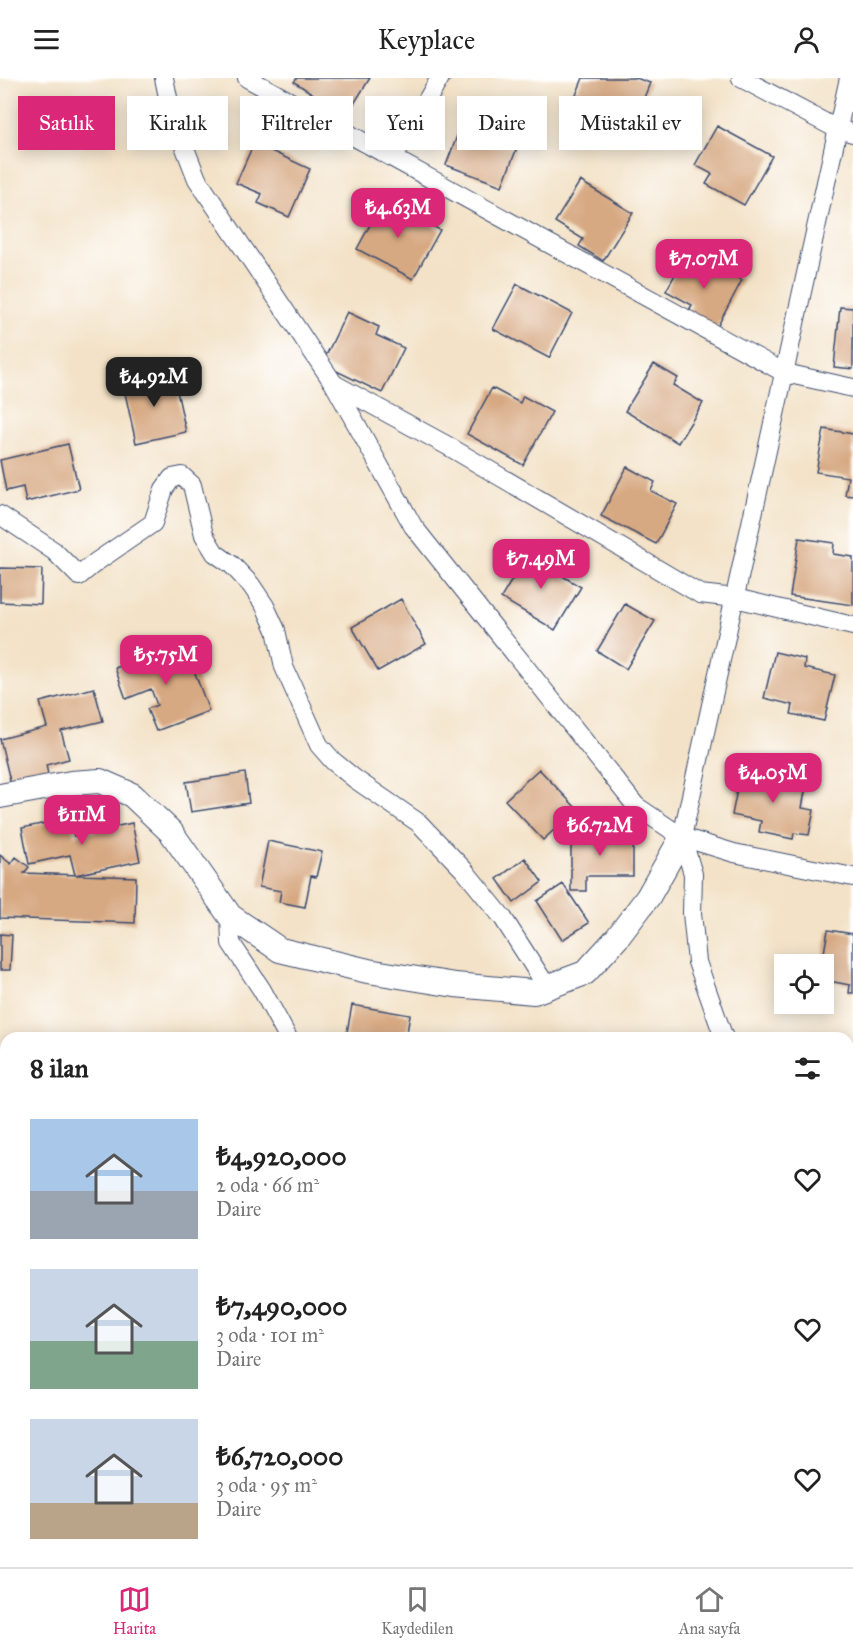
<!DOCTYPE html>
<html lang="tr">
<head>
<meta charset="utf-8">
<style>
  body { margin:0; font-family:"IM FELL Great Primer",serif; background:#f2f2f2; color:#222; height:100vh; display:flex; flex-direction:column; font-size:22px; white-space:nowrap }
  * { box-sizing:border-box; margin:0 }
  p { font-size:20px; color:#767676 }
  .icon { flex:none; width:33px; height:33px; fill:none; stroke:currentColor; stroke-width:2; stroke-linecap:round; stroke-linejoin:round }
  .map { position:relative; flex:1; overflow:hidden }
  .side { position:absolute; left:0px; top:954px; width:854px; height:536px; display:flex; flex-direction:column; background:#fff; border-radius:18px 18px 0 0; box-shadow:0 3px 15px #0003 }
  .side>* { flex:none }
  .banner { position:absolute; left:18px; top:18px; width:818px; height:54px; display:flex; gap:12px }
  .tools { position:absolute; left:774px; top:876px; display:grid; gap:12px }
  .tools a { display:grid; place-items:center; width:60px; height:60px; border-radius:0px; background:#fff; box-shadow:0 3px 15px #0003; font-size:30px }
  .price { position:absolute; translate:-50% -51px; padding:0 14px; border-radius:12px; background:#db2777; color:#fff; font-size:20px; line-height:39px; filter:drop-shadow(0 2px 3px #0008) }
  .price::after { content:''; position:absolute; left:50%; top:36px; width:18px; height:14px; margin-left:-9px; background:inherit; clip-path:polygon(0 0,100% 0,50% 100%) }
  .price.current { background:#222; color:#fff }
  ul { padding:0; list-style:none }
  li { display:flex; align-items:center; gap:18px; height:150px; padding:0 30px }
  li span { display:grid; place-items:center; flex:none; width:168px; height:120px; border-radius:0px; color:#555 }
  li>.icon { margin-inline-start:auto }
  span .icon { width:72px; height:72px; fill:#fffc; stroke-width:1 }
  li b { font-size:26px }
  h2 { display:flex; justify-content:space-between; align-items:center; height:72px; padding:0 30px; font-size:26px }
  .tag { padding:0 21px; border-radius:0px; background:#fff; box-shadow:0 3px 15px #0003; font-size:21px; line-height:54px }
  .tag.current { background:#db2777; color:#fff }
  header { display:flex; justify-content:space-between; align-items:center; height:78px; padding:0 30px; background:#fff; font-size:27px; font-weight:600 }
  .dock { display:flex; justify-content:space-around; align-items:center; height:84px; border-top:2px solid #e0e0e0; background:#fff; font-size:16px; color:#767676 }
  .dock a { display:grid; justify-items:center; gap:3px }
  .dock .current { color:#db2777 }
  .map>svg:first-child { display:block }
  .forest { fill:#6cb37a; stroke:#44716c; stroke-width:1.5 }
  .building { fill:#d7a982 }
  .lines { fill:none; stroke-linecap:round; stroke-linejoin:round }
  .minor-casing { stroke:#3b4a6e; stroke-width:20 }
  .tertiary-casing { stroke:#3b4a6e; stroke-width:26 }
  .minor { stroke:#fff; stroke-width:18 }
  .tertiary { stroke:#fff; stroke-width:24 }
</style>
</head>
<body>
<header><svg class="icon" aria-label="menu" viewBox="0 0 24 24"><path d="M4 6h16M4 12h16M4 18h16"/></svg>Keyplace<svg class="icon" aria-label="person" viewBox="0 0 24 24"><circle cx="12" cy="8" r="4"/><path d="M4 21q1-7 8-7t8 7"/></svg></header>
<div class="map">
<svg width="853" height="1489" viewBox="0 0 853 1489">
  <rect width="100%" height="100%" fill="#fff"/>
  <filter id="ink" filterUnits="userSpaceOnUse"><feTurbulence type="fractalNoise" baseFrequency=".0167" numOctaves="2"/><feDisplacementMap in="SourceGraphic" scale="12" xChannelSelector="R" yChannelSelector="G"/><feConvolveMatrix kernelMatrix="1 2 1 2 8 2 1 2 1" color-interpolation-filters="sRGB"/></filter>
  <filter id="wash" filterUnits="userSpaceOnUse"><feTurbulence type="fractalNoise" baseFrequency=".008" numOctaves="4" result="noise"/><feDisplacementMap in="SourceGraphic" scale="24" xChannelSelector="R" yChannelSelector="G"/><feGaussianBlur stdDeviation="1.35" result="paint"/><feColorMatrix in="noise" values="0 0 0 0 0 0 0 0 0 0 0 0 0 0 0 0 0 1.4 0 .05"/><feComposite in="paint" operator="in"/></filter>
  <g filter="url(#wash)">
    <rect width="100%" height="100%" fill="#f3e2c7"/>
    <!-- forest -->
    <path class="forest" d="M 0,1407 L 6,1428 L 6,1484 L 22,1484 L 24,1489 L 0,1489 Z"/>
    <g id="blocks">
      <!-- building -->
      <path class="building" d="M 297,0 L 370,0 L 347,37 L 294,4 Z
        M 583,0 L 636,0 L 650,5 L 641,27 L 647,29 L 634,61 L 592,45 L 600,26 L 576,17 Z
        M 465,37 L 498,49 L 494,61 L 517,70 L 502,108 L 446,87 Z
        M 717,48 L 772,78 L 744,127 L 706,106 L 712,96 L 695,87 Z
        M 254,65 L 310,91 L 289,139 L 258,125 L 262,116 L 236,105 Z
        M 580,103 L 633,135 L 603,183 L 579,168 L 583,161 L 555,144 Z
        M 384,121 L 440,152 L 413,201 L 357,171 Z
        M 688,173 L 742,202 L 714,255 L 685,239 L 692,227 L 666,213 Z
        M 517,206 L 572,235 L 549,280 L 493,251 Z
        M 840,229 L 853,230 L 853,291 L 834,289 Z
        M 347,234 L 379,249 L 376,257 L 404,270 L 382,315 L 322,286 Z
        M 654,286 L 678,300 L 673,307 L 703,325 L 678,365 L 625,333 Z
        M 173,295 L 186,354 L 136,365 L 123,306 Z
        M 492,310 L 520,325 L 523,318 L 552,334 L 523,387 L 467,356 Z
        M 824,351 L 853,356 L 853,418 L 845,417 L 848,399 L 816,394 Z
        M 68,366 L 79,411 L 26,424 L 23,409 L 6,413 L 0,382 Z
        M 627,389 L 655,404 L 651,413 L 677,426 L 656,466 L 601,438 Z
        M 799,460 L 834,465 L 833,476 L 853,479 L 853,527 L 790,518 Z
        M 531,470 L 558,486 L 554,493 L 581,509 L 555,552 L 501,520 Z
        M 0,490 L 42,491 L 41,526 L 0,524 Z
        M 401,521 L 426,566 L 378,593 L 352,549 Z
        M 625,526 L 655,543 L 626,591 L 597,573 Z
        M 184,565 L 209,633 L 156,653 L 147,631 L 157,627 L 151,611 L 126,621 L 115,590 Z
        M 775,574 L 805,581 L 804,590 L 835,597 L 824,643 L 791,636 L 793,627 L 764,620 Z
        M 94,610 L 103,643 L 61,653 L 69,681 L 46,687 L 49,701 L 12,711 L 0,661 L 47,649 L 40,624 Z
        M 539,691 L 577,731 L 543,762 L 505,722 Z
        M 741,691 L 807,703 L 802,730 L 814,732 L 809,757 L 794,755 L 793,761 L 759,754 L 761,743 L 732,737 Z
        M 245,695 L 249,725 L 191,734 L 186,704 Z
        M 70,740 L 74,758 L 132,745 L 140,783 L 75,797 L 70,777 L 29,786 L 22,750 Z
        M 571,756 L 633,756 L 633,798 L 586,798 L 586,813 L 571,813 Z
        M 268,763 L 322,774 L 316,799 L 311,798 L 305,829 L 279,824 L 281,813 L 259,809 Z
        M 0,777 L 11,786 L 16,779 L 29,789 L 24,795 L 136,799 L 135,845 L 0,840 Z
        M 525,780 L 542,804 L 514,825 L 497,801 Z
        M 563,806 L 589,845 L 562,862 L 537,823 Z
        M 828,852 L 853,856 L 853,915 L 849,915 L 850,907 L 824,902 L 822,886 Z
        M 0,856 L 12,857 L 10,892 L 0,892 Z
        M 352,927 L 410,937 L 406,960 L 346,960 Z
        M 848,979 L 853,980 L 853,1044 L 848,1043 L 850,1030 L 848,1029 Z"/>
    </g>
  </g>
  <g filter="url(#ink)">
    <use href="#blocks" fill-opacity="0" stroke="#3b4a6e" stroke-width="1.5"/>
    <g class="lines">
      <!-- minor casing -->
      <g class="minor-casing">
        <path id="minor" d="M 164,0 L 171,34 L 197,101 L 334,306 L 413,448 L 636,728 L 682,759 L 734,775 L 853,799
          M 247,0 L 785,295 L 853,310
          M 741,0 L 837,51 L 853,55
          M 393,80 L 440,0
          M 334,306 L 448,368 L 700,516 L 735,520 L 853,548
          M 0,437 L 54,473 L 79,498 L 96,484 L 153,445 L 164,411 L 172,400 L 182,398 L 192,407 L 204,457 L 215,475 L 232,487 L 251,507 L 265,528 L 276,552 L 284,589 L 319,667 L 333,683 L 355,701 L 419,745 L 464,792 L 503,840 L 547,909
          M 230,838 L 231,865 L 262,912 L 288,960
          M 724,960 L 697,884 L 692,835 L 693,796 L 682,759 L 849,0
          M 848,1098 L 853,1087
          M 241,1484 L 244,1489"/>
      </g>
      <!-- tertiary casing -->
      <g class="tertiary-casing">
        <path id="tertiary" d="M 0,718 L 71,705 L 100,703 L 132,717 L 171,754 L 230,838 L 280,872 L 368,893 L 455,907 L 534,914 L 585,895 L 617,860 L 648,819 L 682,759"/>
      </g>
      <!-- minor -->
      <use href="#minor" class="minor"/>
      <!-- tertiary -->
      <use href="#tertiary" class="tertiary"/>
    </g>
  </g>
</svg>
<div class="tools">
<a><svg class="icon" aria-label="locate" viewBox="0 0 24 24"><circle cx="12" cy="12" r="6"/><path d="M12 2v4M12 18v4M2 12h4M18 12h4"/></svg></a>
</div>
<b class="price" style="left:398px;top:161px">₺4.63M</b>
<b class="price" style="left:704px;top:212px">₺7.07M</b>
<b class="price current" style="left:154px;top:330px">₺4.92M</b>
<b class="price" style="left:541px;top:512px">₺7.49M</b>
<b class="price" style="left:166px;top:608px">₺5.75M</b>
<b class="price" style="left:773px;top:726px">₺4.05M</b>
<b class="price" style="left:82px;top:768px">₺11M</b>
<b class="price" style="left:600px;top:779px">₺6.72M</b>
<div class="banner">
<a class="tag current">Satılık</a>
<a class="tag">Kiralık</a>
<a class="tag">Filtreler</a>
<a class="tag">Yeni</a>
<a class="tag">Daire</a>
<a class="tag">Müstakil ev</a>
</div>
<section class="side">
<h2>8 ilan<svg class="icon" aria-label="filters" viewBox="0 0 24 24"><path d="M4 7h16M4 17h16"/><circle cx="9" cy="7" r="2"/><circle cx="15" cy="17" r="2"/></svg></h2>
<ul>
<li><span style="background:linear-gradient(#a9c7e8 60%,#9aa5b1 0)"><svg class="icon" aria-label="home" viewBox="0 0 24 24"><path d="M3 11l9-7 9 7M6 9v11h12V9"/></svg></span><div><b>₺4,920,000</b><p>2 oda · 66 m²</p><p>Daire</p></div><svg class="icon" aria-label="heart" viewBox="0 0 24 24"><path d="M12 20l-8-8c-3-5 5-10 8-4 3-6 11-1 8 4z"/></svg></li>
<li><span style="background:linear-gradient(#c9d6e8 60%,#7fa58c 0)"><svg class="icon" aria-label="home" viewBox="0 0 24 24"><path d="M3 11l9-7 9 7M6 9v11h12V9"/></svg></span><div><b>₺7,490,000</b><p>3 oda · 101 m²</p><p>Daire</p></div><svg class="icon" aria-label="heart" viewBox="0 0 24 24"><path d="M12 20l-8-8c-3-5 5-10 8-4 3-6 11-1 8 4z"/></svg></li>
<li><span style="background:linear-gradient(#c9d6e8 70%,#b9a48a 0)"><svg class="icon" aria-label="home" viewBox="0 0 24 24"><path d="M3 11l9-7 9 7M6 9v11h12V9"/></svg></span><div><b>₺6,720,000</b><p>3 oda · 95 m²</p><p>Daire</p></div><svg class="icon" aria-label="heart" viewBox="0 0 24 24"><path d="M12 20l-8-8c-3-5 5-10 8-4 3-6 11-1 8 4z"/></svg></li>
</ul>
</section>
</div>
<nav class="dock">
<a class="current"><svg class="icon" aria-label="map" viewBox="0 0 24 24"><path d="M3 6l6-2 6 2 6-2v14l-6 2-6-2-6 2zM9 4v14M15 6v14"/></svg>Harita</a>
<a><svg class="icon" aria-label="saved" viewBox="0 0 24 24"><path d="M7 4h10v16l-5-4-5 4z"/></svg>Kaydedilen</a>
<a><svg class="icon" aria-label="home" viewBox="0 0 24 24"><path d="M3 11l9-7 9 7M6 9v11h12V9"/></svg>Ana sayfa</a>
</nav>
</body>
</html>
